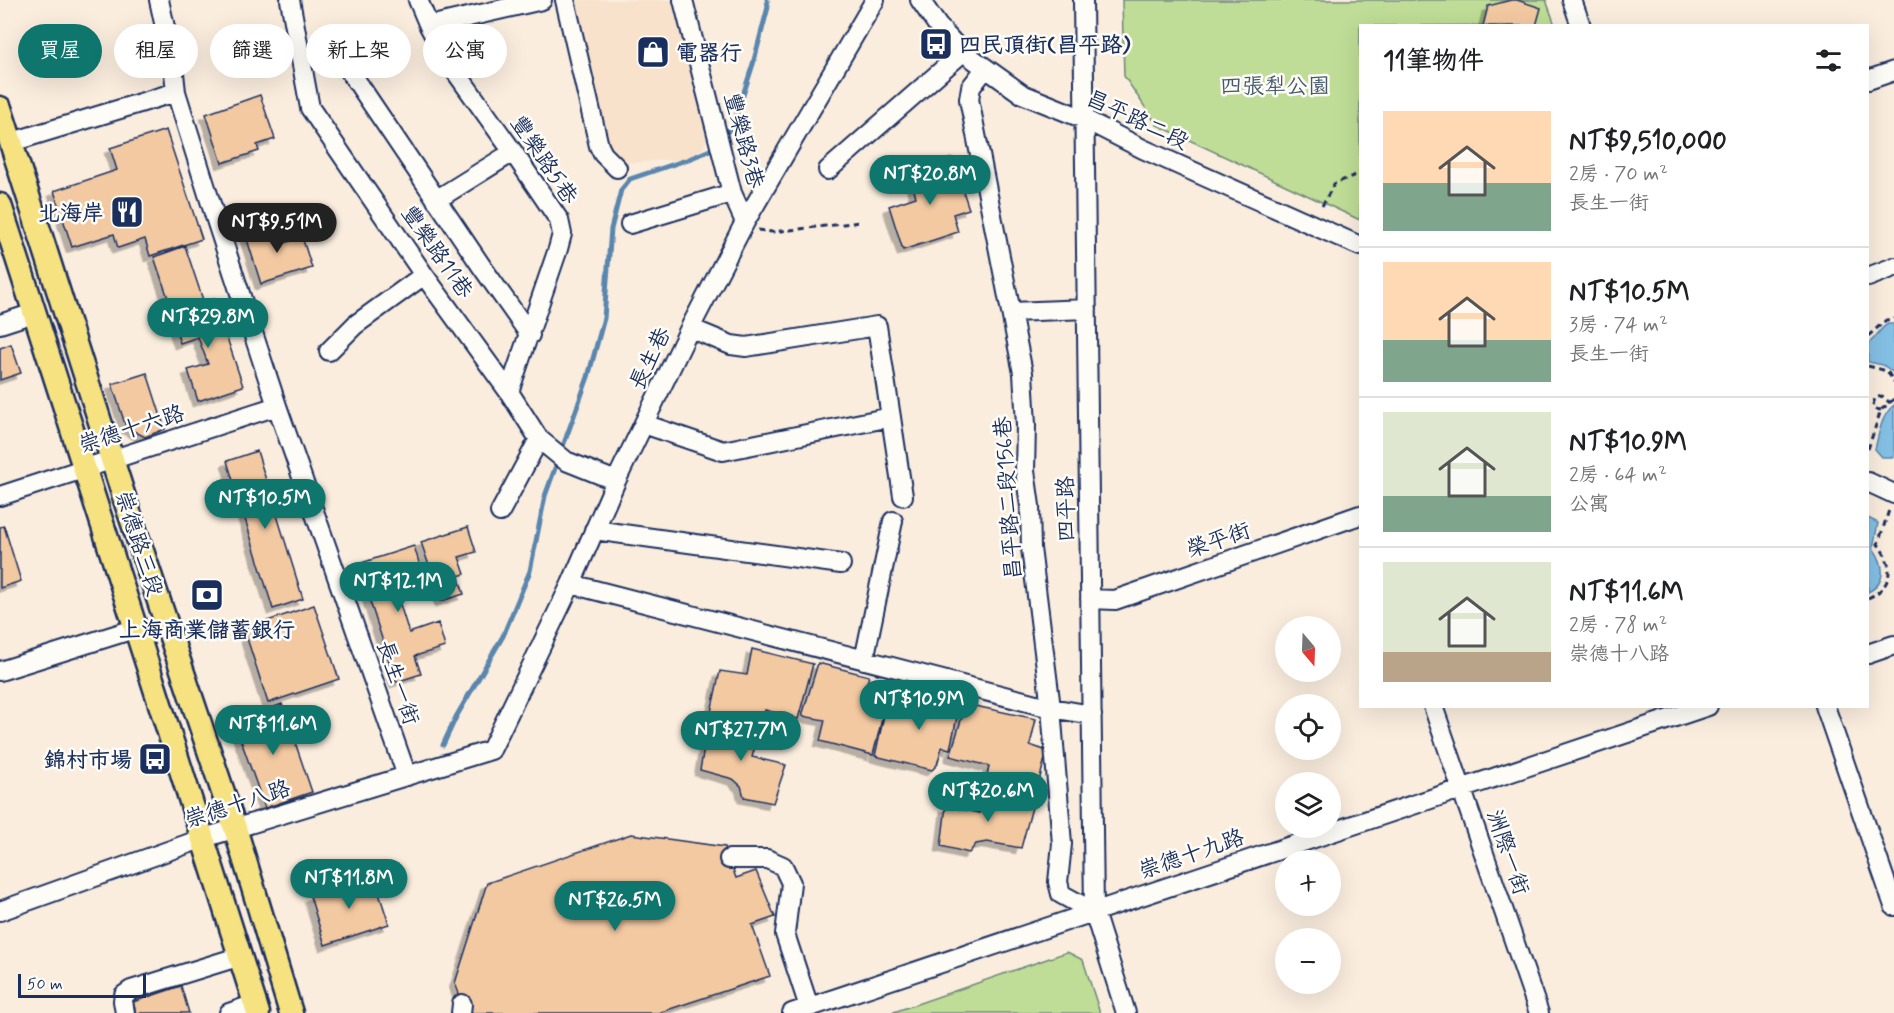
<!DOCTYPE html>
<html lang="zh-TW">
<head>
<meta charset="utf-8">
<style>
  body { margin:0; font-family:Mynerve,"LXGW WenKai TC",sans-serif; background:#f2f2f2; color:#202124; height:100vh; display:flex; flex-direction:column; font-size:22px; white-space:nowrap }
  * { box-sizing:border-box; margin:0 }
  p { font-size:20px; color:#757577 }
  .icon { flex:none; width:33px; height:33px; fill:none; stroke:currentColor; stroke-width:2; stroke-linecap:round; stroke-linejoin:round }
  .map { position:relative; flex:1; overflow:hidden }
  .sheet { position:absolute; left:1359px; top:24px; width:510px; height:684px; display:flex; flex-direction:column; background:#fff; border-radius:0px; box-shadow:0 6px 24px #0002 }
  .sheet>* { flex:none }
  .guide { position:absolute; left:18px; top:24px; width:570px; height:54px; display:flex; gap:12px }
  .needle { width:39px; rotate:161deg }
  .fabs { position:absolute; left:1275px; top:616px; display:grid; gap:12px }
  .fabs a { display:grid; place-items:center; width:66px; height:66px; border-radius:50%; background:#fff; box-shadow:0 6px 24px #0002; font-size:30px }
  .scale { position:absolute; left:18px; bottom:15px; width:128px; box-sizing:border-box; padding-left:6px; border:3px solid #1b2f5e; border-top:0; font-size:16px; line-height:21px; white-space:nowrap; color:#1b2f5e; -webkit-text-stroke:4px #fdfcf7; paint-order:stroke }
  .price { position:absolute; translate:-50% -51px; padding:0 14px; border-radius:21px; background:#0f766e; color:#fff; font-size:20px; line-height:39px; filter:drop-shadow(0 2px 3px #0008) }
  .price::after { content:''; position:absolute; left:50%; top:36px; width:18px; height:14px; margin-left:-9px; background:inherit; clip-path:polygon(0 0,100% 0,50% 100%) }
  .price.on { background:#222; color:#fff }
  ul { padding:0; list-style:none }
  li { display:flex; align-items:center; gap:18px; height:150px; padding:0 24px }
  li+li { border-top:2px solid #e0e0e0 }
  li span { display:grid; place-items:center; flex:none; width:168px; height:120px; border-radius:0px; color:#555 }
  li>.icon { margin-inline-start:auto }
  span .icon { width:72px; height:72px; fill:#fffc; stroke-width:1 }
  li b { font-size:26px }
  h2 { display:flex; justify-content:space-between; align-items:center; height:72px; padding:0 24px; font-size:26px }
  .tag { padding:0 21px; border-radius:27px; background:#fff; box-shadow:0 6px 24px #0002; font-size:21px; line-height:54px }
  .tag.on { background:#0f766e; color:#fff }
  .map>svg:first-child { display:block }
  .built { fill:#f8e2cc }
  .green { fill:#bfdd96; stroke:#6d867a; stroke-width:1.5 }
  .water { fill:#84c0e4; stroke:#5a86ae; stroke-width:1.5 }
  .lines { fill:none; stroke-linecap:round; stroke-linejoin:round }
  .stream { stroke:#5a86ae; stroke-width:5 }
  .building { fill:#f3c9a2; stroke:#1b2f5e; stroke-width:1.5; filter:url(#shadow) }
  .minor-casing { stroke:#1b2f5e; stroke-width:22 }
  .major-casing { stroke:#1b2f5e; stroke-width:27 }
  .path { stroke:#1b2f5e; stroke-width:3; stroke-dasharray:6 4.5; stroke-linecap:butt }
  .minor { stroke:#fdfcf7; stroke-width:18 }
  .major { stroke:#f6e281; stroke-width:22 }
  .labels { text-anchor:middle; stroke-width:5; stroke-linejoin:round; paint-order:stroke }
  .poi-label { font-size:22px; font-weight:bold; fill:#1b2f5e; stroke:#fdfcf7; text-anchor:start }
  .park-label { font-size:22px; fill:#445a6c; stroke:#fdfcf7 }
  .street-label { font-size:22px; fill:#1b2f5e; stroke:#fdfcf7 }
</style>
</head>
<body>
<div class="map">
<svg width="1894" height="1013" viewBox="0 0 1894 1013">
  <defs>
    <filter id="shadow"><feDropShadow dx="-5.5" dy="5.5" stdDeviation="0" flood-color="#0004"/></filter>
  </defs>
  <rect width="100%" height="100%" fill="#faedde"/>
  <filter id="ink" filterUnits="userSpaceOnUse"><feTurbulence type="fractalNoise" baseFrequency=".0167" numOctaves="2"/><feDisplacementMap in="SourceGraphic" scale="12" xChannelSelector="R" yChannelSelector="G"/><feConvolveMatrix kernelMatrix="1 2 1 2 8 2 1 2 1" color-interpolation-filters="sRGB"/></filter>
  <g filter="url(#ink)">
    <!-- built -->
    <path class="built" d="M 577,0 L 673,0 L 706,138 L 703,148 L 695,156 L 680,160 L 662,160 L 633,163 L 612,159 L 570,1 Z"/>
    <!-- green -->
    <path class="green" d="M 1122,0 L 1546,0 L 1555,25 L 1360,26 L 1360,220 L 1157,125 L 1124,76 Z
      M 1067,952 L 1083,960 L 1100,1013 L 891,1013 Z"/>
    <!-- water -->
    <path class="water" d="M 1888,324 L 1894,324 L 1894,373 L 1883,365 L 1868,362 L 1868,343 C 1877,339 1878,329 1888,324 Z
      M 1894,405 L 1894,457 L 1882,457 L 1875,449 C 1879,434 1881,415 1894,405 Z
      M 1868,518 L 1878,523 L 1873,548 C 1884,563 1888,582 1868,592 Z"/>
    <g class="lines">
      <!-- stream -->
      <path class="stream" d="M 722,137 L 733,126 L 753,64 L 768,7 L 767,0
        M 443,745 L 456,717 L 503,636 L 530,571 L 545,496 L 588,377 L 604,318 L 611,229 L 621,190 L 630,179 L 689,159 L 710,150 L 716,143"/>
    </g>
    <!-- building -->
    <path class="building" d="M 1511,0 L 1517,0 L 1541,8 L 1536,26 L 1483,26 L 1488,6 Z
      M 260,95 L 275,139 L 257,145 L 259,151 L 222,163 L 206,114 Z
      M 166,130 L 202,239 L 150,256 L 145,239 L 118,248 L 114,234 L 72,247 L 54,191 L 117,170 L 110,148 Z
      M 952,158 L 969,209 L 953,214 L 958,232 L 903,250 L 889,206 L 916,197 L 909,173 Z
      M 276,223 L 284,243 L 302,237 L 312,268 L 261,284 L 245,233 Z
      M 185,246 L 203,300 L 172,310 L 154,257 Z
      M 214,299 L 243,386 L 198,401 L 188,370 L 208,364 L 198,337 L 180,343 L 170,313 Z
      M 11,344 L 21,373 L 0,380 L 0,348 Z
      M 147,373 L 165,429 L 145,437 L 126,427 L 112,384 Z
      M 257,451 L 303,599 L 273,609 L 227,461 Z
      M 4,526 L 21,581 L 0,588 L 0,527 Z
      M 468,527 L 476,552 L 459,557 L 465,574 L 458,576 L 464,594 L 441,601 L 421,542 Z
      M 414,546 L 421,569 L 392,579 L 409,633 L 438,623 L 445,647 L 415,656 L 421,674 L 396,682 L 358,564 Z
      M 314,605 L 339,679 L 268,703 L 244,629 Z
      M 752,649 L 813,664 L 798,719 L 765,710 L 759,733 L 709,721 L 720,671 L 747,675 Z
      M 818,663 L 869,676 L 863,697 L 886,703 L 873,755 L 820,741 L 825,720 L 802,716 Z
      M 924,690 L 961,699 L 950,749 L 942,747 L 937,765 L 932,770 L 875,756 L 885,711 L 893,711 L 898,707 L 918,710 Z
      M 282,704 L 312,792 L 265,808 L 234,721 Z
      M 966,704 L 1036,719 L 1030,745 L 1047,751 L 1034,800 L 984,789 L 989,766 L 950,756 Z
      M 709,721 L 759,733 L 752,757 L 786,765 L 773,803 L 744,797 L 741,786 L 733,779 L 700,770 Z
      M 984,789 L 1034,800 L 1021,848 L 987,842 L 976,844 L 969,853 L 941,846 L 946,806 L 979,813 Z
      M 631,834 L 725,847 L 736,878 L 756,871 L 775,917 L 752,925 L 770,976 L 658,1013 L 466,1013 L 455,983 L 487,883 Z
      M 373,875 L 389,924 L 325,945 L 310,896 Z
      M 181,986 L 189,1013 L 136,1013 L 133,1002 Z"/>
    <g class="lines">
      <!-- minor casing -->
      <g class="minor-casing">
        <path id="minor" d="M 159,0 L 173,64 L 176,92 L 217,223 L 277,406 L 407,776
          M 290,0 L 310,108 L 424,275 L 509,392 L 539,439 L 566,461 L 616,481
          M 418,0 L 429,26 L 448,61 L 513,152 L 559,220 L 562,234 L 558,249 L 509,392
          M 565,0 L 599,146 L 603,154 L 617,168
          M 683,0 L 732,193 L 745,222
          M 920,0 L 938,26 L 959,49 L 1022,94 L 1084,119 L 1143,149 L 1360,246
          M 1083,0 L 1094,912 L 1126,1013
          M 1572,0 L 1581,26
          M 429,26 L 542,0
          M 345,64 L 482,267 L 530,335
          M 985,69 L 971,87 L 969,99 L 1023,373 L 1026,425 L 1025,471 L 1030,506 L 1031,548 L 1051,708 L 1062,844 L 1058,882 L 1061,894 L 1094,912
          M 1868,80 L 1894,71
          M 12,142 L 176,92
          M 828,170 L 963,52
          M 436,200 L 513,152
          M 630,224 L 732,193
          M 1868,277 L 1894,267
          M 1012,312 L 1087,309
          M 0,324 L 34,313
          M 690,328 L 731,345 L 746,347 L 877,326 L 903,496
          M 329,351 L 355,325 L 424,275
          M 644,424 L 723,451 L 891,417
          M 1868,482 L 1894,494
          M 0,496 L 277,406
          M 500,512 L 539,439
          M 594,530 L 841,564
          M 571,584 L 1051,708 L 1092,715
          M 1090,599 L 1115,600 L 1360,515
          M 1868,654 L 1894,645
          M 864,660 L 893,521
          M 0,671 L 134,629
          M 1433,706 L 1539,1013
          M 1825,706 L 1894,906
          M 729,859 L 767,859 L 783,866 L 791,883 L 785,934 L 809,1007
          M 0,911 L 204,838 L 491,750 L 571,584 L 616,481 L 690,328 L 745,222 L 875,0
          M 125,1013 L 123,1001 L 124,995 L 131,990 L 241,956
          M 229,1013 L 255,1004
          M 461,1013 L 462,1004
          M 792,1013 L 1708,706"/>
      </g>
      <!-- major casing -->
      <g class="major-casing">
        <path id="major" d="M 0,108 L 125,500 L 235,828 L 291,1013
          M 0,205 C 85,475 174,743 258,1013"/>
      </g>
      <!-- path -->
      <path class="path" d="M 1322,206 L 1334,184 L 1360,173
        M 758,230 L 772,232 L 861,222
        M 1868,336 L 1886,320 L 1894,319
        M 1868,366 L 1887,371 L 1894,382
        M 1881,410 L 1875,409 L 1873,405 L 1875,398 L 1882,396 L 1890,403
        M 1868,449 L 1881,410 L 1894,399
        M 1868,598 C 1894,586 1894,566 1878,544 L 1889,510"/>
      <!-- minor -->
      <use href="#minor" class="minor"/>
      <!-- major -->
      <use href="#major" class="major"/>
    </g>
  </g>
  <!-- icons -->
  <defs>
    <g id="bus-square" transform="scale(1.725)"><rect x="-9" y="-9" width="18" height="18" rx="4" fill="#1b2f5e" stroke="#fdfcf7"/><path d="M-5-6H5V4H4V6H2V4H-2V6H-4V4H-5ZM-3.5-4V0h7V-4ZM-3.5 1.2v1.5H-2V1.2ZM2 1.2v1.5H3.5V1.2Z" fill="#fff"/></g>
    <g id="shop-square" transform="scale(1.725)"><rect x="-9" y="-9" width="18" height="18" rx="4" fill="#1b2f5e" stroke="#fdfcf7"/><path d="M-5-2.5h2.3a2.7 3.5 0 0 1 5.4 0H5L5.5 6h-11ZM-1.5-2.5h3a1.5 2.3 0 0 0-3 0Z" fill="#fff"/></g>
    <g id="restaurant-square" transform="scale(1.725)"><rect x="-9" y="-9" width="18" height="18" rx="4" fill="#1b2f5e" stroke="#fdfcf7"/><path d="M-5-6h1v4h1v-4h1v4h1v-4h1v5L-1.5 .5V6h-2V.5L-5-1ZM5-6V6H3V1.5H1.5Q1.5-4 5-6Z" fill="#fff"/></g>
    <g id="bank-square" transform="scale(1.725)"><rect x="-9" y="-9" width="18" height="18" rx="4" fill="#1b2f5e" stroke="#fdfcf7"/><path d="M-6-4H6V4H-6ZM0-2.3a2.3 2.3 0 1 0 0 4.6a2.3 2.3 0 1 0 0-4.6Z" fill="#fff"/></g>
  </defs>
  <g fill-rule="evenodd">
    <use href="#bus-square" x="936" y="44"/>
    <use href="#shop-square" x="653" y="52"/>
    <use href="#restaurant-square" x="127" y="212"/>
    <use href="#bank-square" x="207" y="595"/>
    <use href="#bus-square" x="155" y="759"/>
  </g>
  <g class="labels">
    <!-- poi labels -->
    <g class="poi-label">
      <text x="959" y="52">四民頂街(昌平路)</text>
      <text x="676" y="60">電器行</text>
      <text x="104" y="220" text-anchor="end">北海岸</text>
      <text x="207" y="637" text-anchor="middle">上海商業儲蓄銀行</text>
      <text x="132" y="767" text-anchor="end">錦村市場</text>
    </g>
    <!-- park labels -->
    <g class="park-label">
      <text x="1275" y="93">四張犁公園</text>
    </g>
    <!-- street labels -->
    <g class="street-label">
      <text transform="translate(1138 119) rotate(25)" y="8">昌平路二段</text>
      <text transform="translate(745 140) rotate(75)" y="8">豐樂路3巷</text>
      <text transform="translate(545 159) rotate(56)" y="8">豐樂路5巷</text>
      <text transform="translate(438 251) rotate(55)" y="8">豐樂路11巷</text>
      <text transform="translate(649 358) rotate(-64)" y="8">長生巷</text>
      <text transform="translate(131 428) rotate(-18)" y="8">崇德十六路</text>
      <text transform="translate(1007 498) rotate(-94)" y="8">昌平路二段156巷</text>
      <text transform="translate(1065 509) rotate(-91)" y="8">四平路</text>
      <text transform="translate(1218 539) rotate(-19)" y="8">榮平街</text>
      <text transform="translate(140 543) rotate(72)" y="8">崇德路三段</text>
      <text transform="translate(399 682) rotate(71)" y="8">長生一街</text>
      <text transform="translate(237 803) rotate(-18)" y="8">崇德十八路</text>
      <text transform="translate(1509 852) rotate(71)" y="8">洲際一街</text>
      <text transform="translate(1191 853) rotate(-19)" y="8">崇德十九路</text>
    </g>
  </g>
</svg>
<div class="fabs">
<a><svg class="needle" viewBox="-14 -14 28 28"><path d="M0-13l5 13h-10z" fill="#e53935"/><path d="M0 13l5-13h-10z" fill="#757577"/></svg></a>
<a><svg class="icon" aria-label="locate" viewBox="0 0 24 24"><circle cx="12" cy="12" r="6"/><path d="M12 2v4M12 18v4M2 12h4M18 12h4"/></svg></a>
<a><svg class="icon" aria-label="layers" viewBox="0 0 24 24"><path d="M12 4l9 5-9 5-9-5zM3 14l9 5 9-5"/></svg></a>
<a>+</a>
<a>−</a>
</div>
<div class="scale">50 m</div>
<b class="price" style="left:930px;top:206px">NT$20.8M</b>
<b class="price on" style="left:277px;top:254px">NT$9.51M</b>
<b class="price" style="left:208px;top:349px">NT$29.8M</b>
<b class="price" style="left:265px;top:530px">NT$10.5M</b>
<b class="price" style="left:398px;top:613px">NT$12.1M</b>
<b class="price" style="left:919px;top:731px">NT$10.9M</b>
<b class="price" style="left:273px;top:756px">NT$11.6M</b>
<b class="price" style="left:741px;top:762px">NT$27.7M</b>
<b class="price" style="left:988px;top:823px">NT$20.6M</b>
<b class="price" style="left:349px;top:910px">NT$11.8M</b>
<b class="price" style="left:615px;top:932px">NT$26.5M</b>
<div class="guide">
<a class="tag on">買屋</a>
<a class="tag">租屋</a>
<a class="tag">篩選</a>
<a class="tag">新上架</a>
<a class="tag">公寓</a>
</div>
<section class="sheet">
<h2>11筆物件<svg class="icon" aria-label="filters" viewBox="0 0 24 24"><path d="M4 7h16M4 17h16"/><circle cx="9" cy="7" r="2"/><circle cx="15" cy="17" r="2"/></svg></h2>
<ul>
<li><span style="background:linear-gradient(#ffd9b3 60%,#7fa58c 0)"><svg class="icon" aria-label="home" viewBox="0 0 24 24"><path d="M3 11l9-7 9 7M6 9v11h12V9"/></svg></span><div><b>NT$9,510,000</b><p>2房 · 70 m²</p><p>長生一街</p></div></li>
<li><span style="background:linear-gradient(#ffd9b3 65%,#7fa58c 0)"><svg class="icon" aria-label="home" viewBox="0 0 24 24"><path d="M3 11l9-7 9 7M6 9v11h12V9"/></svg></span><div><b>NT$10.5M</b><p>3房 · 74 m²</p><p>長生一街</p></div></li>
<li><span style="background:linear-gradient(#dfe7d0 70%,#7fa58c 0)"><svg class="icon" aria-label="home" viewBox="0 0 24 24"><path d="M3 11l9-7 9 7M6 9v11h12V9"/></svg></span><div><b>NT$10.9M</b><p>2房 · 64 m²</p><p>公寓</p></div></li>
<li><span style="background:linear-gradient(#dfe7d0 75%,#b9a48a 0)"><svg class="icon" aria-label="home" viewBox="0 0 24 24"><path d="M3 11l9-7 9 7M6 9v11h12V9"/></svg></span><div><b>NT$11.6M</b><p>2房 · 78 m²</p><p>崇德十八路</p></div></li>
</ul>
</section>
</div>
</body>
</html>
